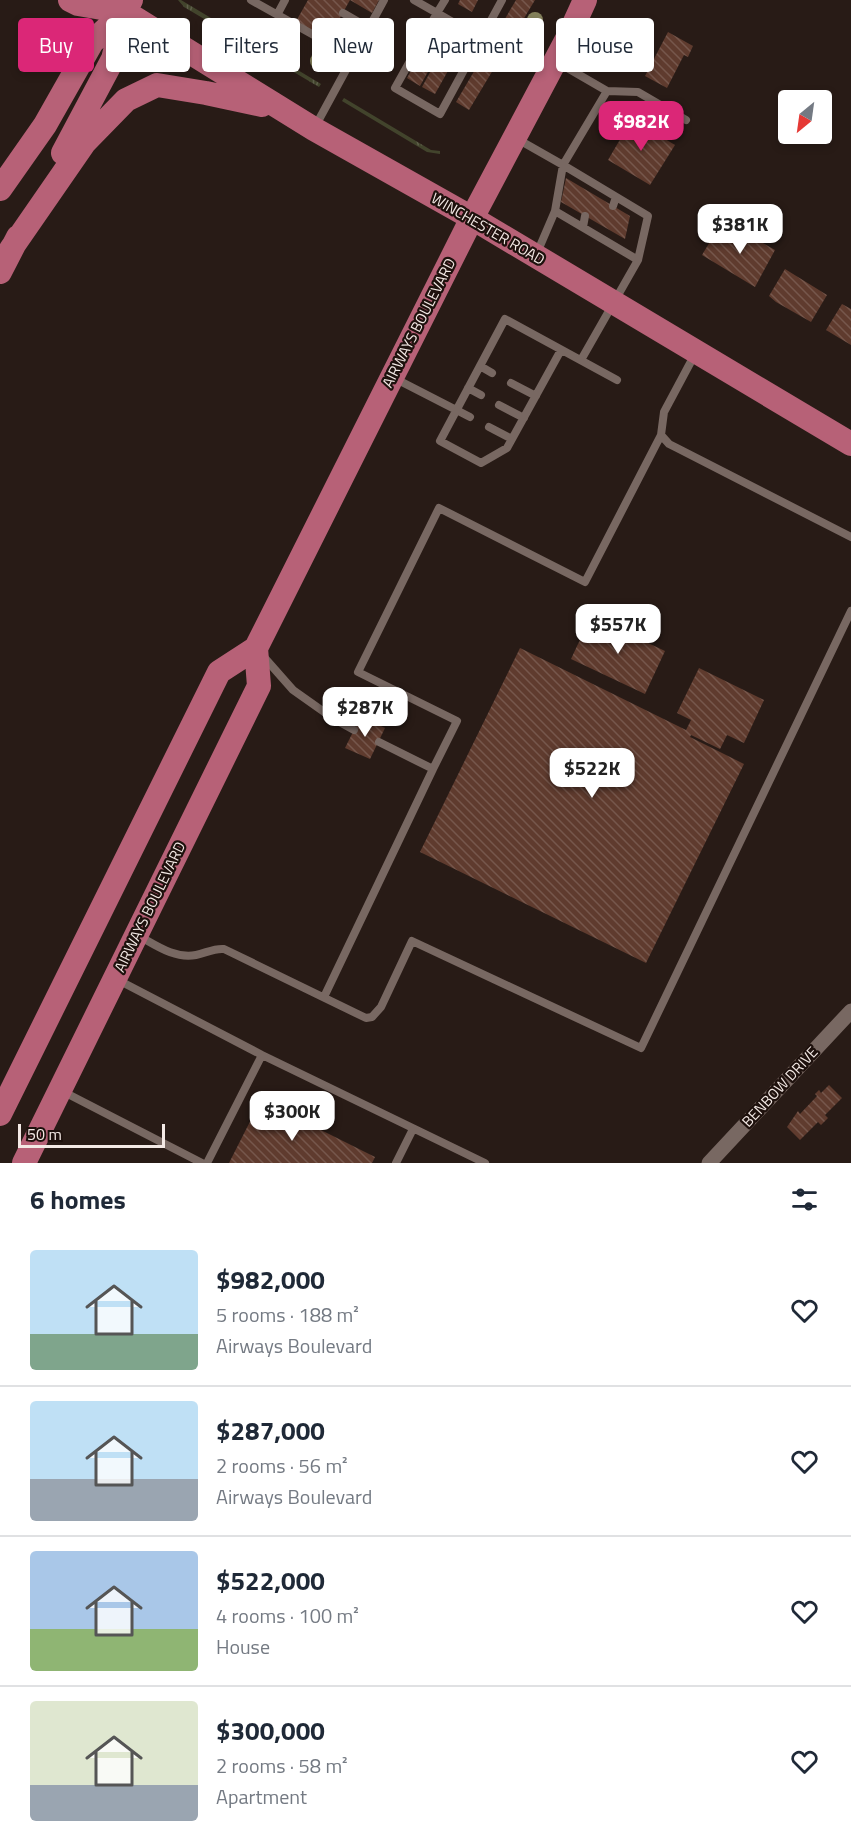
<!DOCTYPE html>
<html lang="en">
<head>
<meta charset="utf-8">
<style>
  body { margin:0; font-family:"Titillium Web",sans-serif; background:#f6f6f7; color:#1f2937; height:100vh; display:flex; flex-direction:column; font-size:22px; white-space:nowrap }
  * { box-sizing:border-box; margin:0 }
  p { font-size:20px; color:#747a83 }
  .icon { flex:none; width:33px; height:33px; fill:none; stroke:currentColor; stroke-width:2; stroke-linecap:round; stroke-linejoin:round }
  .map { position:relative; height:1163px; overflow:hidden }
  .panel { display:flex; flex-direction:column; background:#fff; flex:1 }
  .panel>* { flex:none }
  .banner { position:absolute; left:18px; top:18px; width:816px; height:54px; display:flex; gap:12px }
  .needle { width:39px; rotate:209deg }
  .buttons { position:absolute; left:778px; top:90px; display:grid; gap:12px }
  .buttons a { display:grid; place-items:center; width:54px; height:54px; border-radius:6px; background:#fff; box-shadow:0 3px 9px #0003; font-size:30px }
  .scale { position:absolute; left:18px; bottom:15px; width:147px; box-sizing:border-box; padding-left:6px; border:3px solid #f3e9e5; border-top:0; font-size:16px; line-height:21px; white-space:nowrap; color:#f3e9e5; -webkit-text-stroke:4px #1e110d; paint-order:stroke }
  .price { position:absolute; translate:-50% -51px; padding:0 14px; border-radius:12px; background:#fff; color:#222; font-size:20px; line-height:39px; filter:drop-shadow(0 2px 3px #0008) }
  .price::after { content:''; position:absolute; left:50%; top:36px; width:18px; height:14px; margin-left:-9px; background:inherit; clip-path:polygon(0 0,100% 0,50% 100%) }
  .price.on { background:#db2777; color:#fff }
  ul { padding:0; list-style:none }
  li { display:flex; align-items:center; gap:18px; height:150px; padding:0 30px }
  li+li { border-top:2px solid #e0e1e3 }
  li span { display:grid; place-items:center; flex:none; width:168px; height:120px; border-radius:6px; color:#555 }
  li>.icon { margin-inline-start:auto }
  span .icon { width:72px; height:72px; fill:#fffc; stroke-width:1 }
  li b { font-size:26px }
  h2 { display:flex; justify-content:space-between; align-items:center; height:72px; padding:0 30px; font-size:26px }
  .tag { padding:0 21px; border-radius:6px; background:#fff; box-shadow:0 3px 9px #0003; font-size:21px; line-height:54px }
  .tag.on { background:#db2777; color:#fff }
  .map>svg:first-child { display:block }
  .grass { fill:url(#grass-tufts) }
  .building { fill:url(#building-back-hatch) }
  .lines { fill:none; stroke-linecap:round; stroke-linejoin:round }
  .service { stroke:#786862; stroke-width:8 }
  .minor { stroke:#786862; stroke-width:15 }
  .primary { stroke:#b76177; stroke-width:24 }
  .tree { fill:#85825c }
  .labels { text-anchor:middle; stroke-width:4.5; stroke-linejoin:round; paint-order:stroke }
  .street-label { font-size:15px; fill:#f3e9e5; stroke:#1e110d }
</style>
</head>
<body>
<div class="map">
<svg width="851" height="1163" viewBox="0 0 851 1163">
  <defs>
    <pattern id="grass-tufts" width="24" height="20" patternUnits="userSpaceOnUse" patternTransform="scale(1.5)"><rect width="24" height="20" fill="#42442c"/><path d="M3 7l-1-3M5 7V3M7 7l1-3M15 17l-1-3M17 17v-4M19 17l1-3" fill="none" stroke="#5e5f4a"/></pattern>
    <pattern id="building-back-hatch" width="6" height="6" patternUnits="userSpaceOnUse" patternTransform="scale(1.5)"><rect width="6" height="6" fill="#5f3b2e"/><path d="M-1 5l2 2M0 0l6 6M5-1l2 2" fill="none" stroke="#76574c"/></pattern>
  </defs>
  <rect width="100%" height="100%" fill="#281b16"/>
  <!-- grass -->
  <path class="grass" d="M 178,0 L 181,0 L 321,84 L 319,87 L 184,7 Z
    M 344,98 L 431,150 L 440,151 L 440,154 L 427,152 L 342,101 Z"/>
  <!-- building -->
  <path class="building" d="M 308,0 L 379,0 L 372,13 L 350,0 L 327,41 L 295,23 Z
    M 460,0 L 478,0 L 472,12 L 458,4 Z
    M 516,0 L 535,0 L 469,110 L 456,102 Z
    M 438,21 L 452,29 L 420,86 L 407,78 Z
    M 453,30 L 467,37 L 435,94 L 422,87 Z
    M 668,32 L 693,46 L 688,57 L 684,55 L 667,88 L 645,76 Z
    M 632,119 L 675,145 L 650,185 L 608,160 Z
    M 566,178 L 630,216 L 625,239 L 561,202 Z
    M 734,226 L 775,250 L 755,287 L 702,255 L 717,230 L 728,236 Z
    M 785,269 L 827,295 L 811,322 L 776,302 L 769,296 Z
    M 842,304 L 851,309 L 851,345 L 826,330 Z
    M 591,616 L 665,651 L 645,694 L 571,659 Z
    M 520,648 L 686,730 L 691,720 L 677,713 L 699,668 L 764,700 L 744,743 L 727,735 L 720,749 L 691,735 L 690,737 L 744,764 L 646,963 L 420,852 Z
    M 361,716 L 385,728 L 370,759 L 345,748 Z
    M 829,1085 L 842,1098 L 825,1115 L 828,1118 L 821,1125 L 818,1122 L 800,1140 L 787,1127 L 798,1111 L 800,1114 L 817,1096 L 815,1094 L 819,1090 L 821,1093 Z
    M 261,1100 L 375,1157 L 372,1163 L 229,1163 Z"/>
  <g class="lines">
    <!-- service -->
    <path class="service" d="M 251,0 L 353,57 L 316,125
      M 414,0 L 437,13 L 395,88 L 440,114 L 502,0
      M 445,0 L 437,13 L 482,39
      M 343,13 L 369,28
      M 277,15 L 285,0
      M 353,57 L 384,0
      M 557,62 L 607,91 L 563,165 L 648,216 L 638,260 L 581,360
      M 607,91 L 638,92 L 686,120
      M 519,140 L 563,165 L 555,211 L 537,253
      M 613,206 L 616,197
      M 555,211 L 638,260
      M 583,227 L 585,216
      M 561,350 L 507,448 L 481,463 L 440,441 L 505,319 L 617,380
      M 695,354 L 664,412 L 661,435 L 669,444 L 677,448 L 851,537
      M 480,366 L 492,373
      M 394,378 L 470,417
      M 511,383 L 536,396
      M 468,388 L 481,395
      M 499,405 L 524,418
      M 489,427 L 512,439
      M 263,656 L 293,690 L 334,719 L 354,730
      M 379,742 L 433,769 L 457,721 L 358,672 L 439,508 L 585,582 L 661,435
      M 139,936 C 157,946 175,959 196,955 C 206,953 214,948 224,949 L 366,1018 L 372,1017 L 381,1007 L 412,941 L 641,1048 L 851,611
      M 118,980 L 262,1055 L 485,1163
      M 324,997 L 433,769
      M 62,1091 L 202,1163
      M 207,1163 L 262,1055
      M 396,1163 L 413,1129"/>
    <!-- minor -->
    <path class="minor" d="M 709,1163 L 851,1011"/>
    <!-- primary -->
    <path class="primary" d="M 70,0 L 78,4 L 125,12
      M 114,0 L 125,12 L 314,129 L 472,218 L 851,444
      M 63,153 L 113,59 L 125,12 L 131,0
      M 0,189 L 45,125 L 92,42 L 125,12
      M 11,249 L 85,142 L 126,100 L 157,85 L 206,93 L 262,105
      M 0,272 L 18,237
      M 0,1114 L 219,672 L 256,648 L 472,218 L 569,35 L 585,0
      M 24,1163 L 259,686 L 256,648"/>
  </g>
  <!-- trees -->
  <g class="tree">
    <circle cx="535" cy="20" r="8"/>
    <circle cx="521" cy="42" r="8"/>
    <circle cx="318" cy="61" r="8"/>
  </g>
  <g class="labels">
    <!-- street labels -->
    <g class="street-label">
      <text transform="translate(488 229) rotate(30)" y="5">WINCHESTER ROAD</text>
      <text transform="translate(419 323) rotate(-63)" y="5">AIRWAYS BOULEVARD</text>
      <text transform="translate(150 907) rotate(-64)" y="5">AIRWAYS BOULEVARD</text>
      <text transform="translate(780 1087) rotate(-47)" y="5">BENBOW DRIVE</text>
    </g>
  </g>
</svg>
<div class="buttons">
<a><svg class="needle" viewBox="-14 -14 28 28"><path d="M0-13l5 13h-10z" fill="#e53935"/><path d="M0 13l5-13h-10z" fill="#747a83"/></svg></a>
</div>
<div class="scale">50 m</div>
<b class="price on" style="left:641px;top:152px">$982K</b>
<b class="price" style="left:740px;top:255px">$381K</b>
<b class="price" style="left:618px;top:655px">$557K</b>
<b class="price" style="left:365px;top:738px">$287K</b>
<b class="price" style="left:592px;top:799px">$522K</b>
<b class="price" style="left:292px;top:1142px">$300K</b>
<div class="banner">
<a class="tag on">Buy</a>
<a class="tag">Rent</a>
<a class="tag">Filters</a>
<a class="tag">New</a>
<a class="tag">Apartment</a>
<a class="tag">House</a>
</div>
</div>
<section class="panel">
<h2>6 homes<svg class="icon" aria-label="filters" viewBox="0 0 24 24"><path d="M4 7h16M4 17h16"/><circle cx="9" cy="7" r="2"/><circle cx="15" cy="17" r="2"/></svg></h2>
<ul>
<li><span style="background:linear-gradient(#bfe0f5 70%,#7fa58c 0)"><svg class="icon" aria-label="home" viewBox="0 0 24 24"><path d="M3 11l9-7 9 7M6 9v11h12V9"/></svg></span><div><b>$982,000</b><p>5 rooms · 188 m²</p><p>Airways Boulevard</p></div><svg class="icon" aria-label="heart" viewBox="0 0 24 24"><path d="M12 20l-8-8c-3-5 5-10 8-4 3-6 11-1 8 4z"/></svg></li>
<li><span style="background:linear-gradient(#bfe0f5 65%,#9aa5b1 0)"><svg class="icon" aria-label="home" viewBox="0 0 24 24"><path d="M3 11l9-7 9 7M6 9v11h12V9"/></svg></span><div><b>$287,000</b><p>2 rooms · 56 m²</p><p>Airways Boulevard</p></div><svg class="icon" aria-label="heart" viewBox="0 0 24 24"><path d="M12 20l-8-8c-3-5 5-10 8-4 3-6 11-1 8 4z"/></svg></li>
<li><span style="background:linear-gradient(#a9c7e8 65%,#8fb573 0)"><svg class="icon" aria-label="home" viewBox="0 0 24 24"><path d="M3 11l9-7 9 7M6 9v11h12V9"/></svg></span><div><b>$522,000</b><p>4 rooms · 100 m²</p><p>House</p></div><svg class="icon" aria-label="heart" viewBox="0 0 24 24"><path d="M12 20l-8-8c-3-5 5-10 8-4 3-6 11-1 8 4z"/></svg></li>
<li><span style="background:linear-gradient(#dfe7d0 70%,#9aa5b1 0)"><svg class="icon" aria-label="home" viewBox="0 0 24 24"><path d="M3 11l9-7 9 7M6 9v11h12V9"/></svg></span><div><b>$300,000</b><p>2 rooms · 58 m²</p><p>Apartment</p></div><svg class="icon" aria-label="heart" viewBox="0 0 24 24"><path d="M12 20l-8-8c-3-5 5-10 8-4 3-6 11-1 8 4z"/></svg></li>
</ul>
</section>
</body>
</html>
